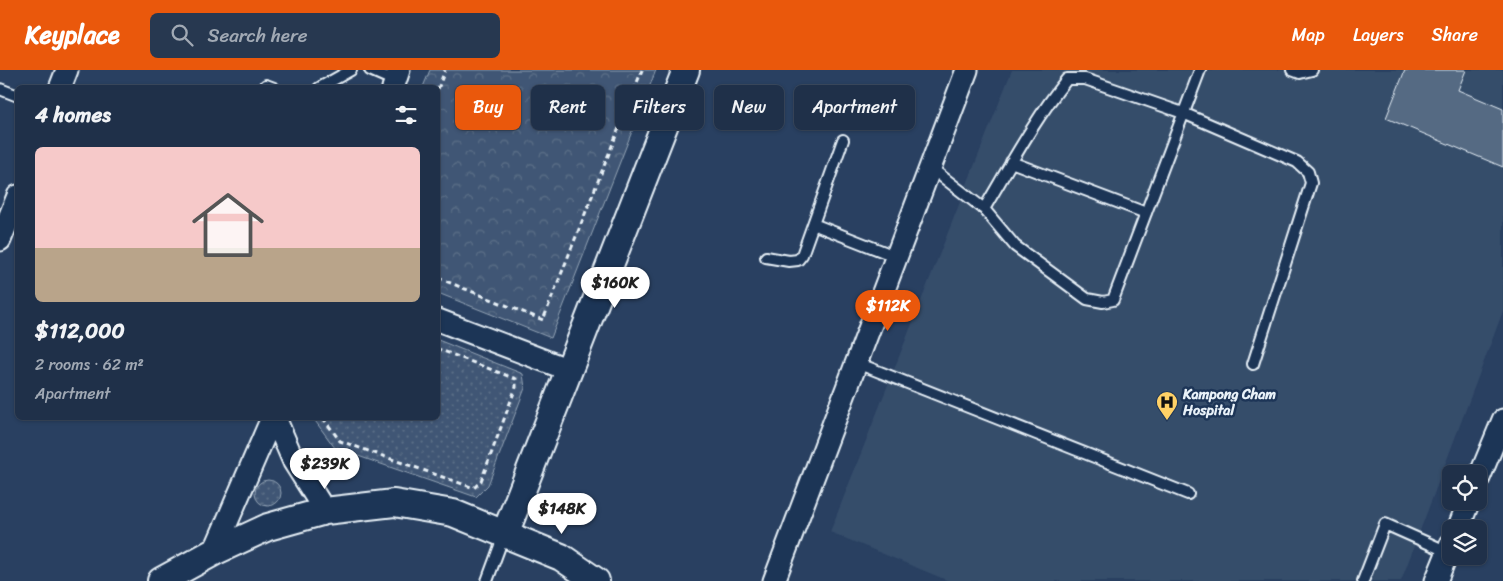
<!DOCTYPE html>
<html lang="en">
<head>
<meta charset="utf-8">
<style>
  body { margin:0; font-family:Sriracha,sans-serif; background:#273850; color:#f1f3f6; height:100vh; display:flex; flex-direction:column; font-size:19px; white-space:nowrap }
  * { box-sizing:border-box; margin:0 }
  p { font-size:16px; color:#a1a9b4 }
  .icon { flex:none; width:28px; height:28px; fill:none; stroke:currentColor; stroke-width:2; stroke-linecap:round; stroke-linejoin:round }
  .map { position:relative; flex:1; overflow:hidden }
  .sheet { position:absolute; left:15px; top:15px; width:425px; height:335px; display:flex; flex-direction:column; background:#1f3049; border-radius:8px; box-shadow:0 1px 4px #0004,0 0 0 1px #3c4b61 }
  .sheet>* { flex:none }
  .top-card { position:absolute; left:455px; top:15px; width:475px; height:45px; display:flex; gap:10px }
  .fabs { position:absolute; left:1442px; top:395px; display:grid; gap:10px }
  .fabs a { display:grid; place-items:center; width:45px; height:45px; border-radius:8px; background:#1f3049; box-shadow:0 1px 4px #0004,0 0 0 1px #3c4b61; font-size:25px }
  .price { position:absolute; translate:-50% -42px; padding:0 11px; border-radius:18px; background:#fff; color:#222; font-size:16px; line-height:32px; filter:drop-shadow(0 1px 2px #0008) }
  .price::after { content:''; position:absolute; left:50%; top:30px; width:15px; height:11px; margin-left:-8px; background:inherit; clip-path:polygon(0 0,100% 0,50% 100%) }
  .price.current { background:#ea580c; color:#fff }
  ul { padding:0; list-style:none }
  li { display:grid; align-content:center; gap:10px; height:265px; padding:0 20px }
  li+li { border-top:1px solid #3c4b61 }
  li span { display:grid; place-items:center; height:155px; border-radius:8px; color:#555 }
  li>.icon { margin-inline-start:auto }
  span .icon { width:90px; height:90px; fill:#fffc; stroke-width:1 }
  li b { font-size:21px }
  h2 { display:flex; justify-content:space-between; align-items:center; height:60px; padding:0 20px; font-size:21px }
  .pill { padding:0 18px; border-radius:8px; background:#1f3049; box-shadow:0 1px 4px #0004,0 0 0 1px #3c4b61; font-size:18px; line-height:45px }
  .pill.current { background:#ea580c; color:#fff }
  header { display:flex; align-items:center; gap:30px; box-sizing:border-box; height:70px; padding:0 25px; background:#ea580c; color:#fff }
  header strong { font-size:24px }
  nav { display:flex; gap:28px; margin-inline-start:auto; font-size:18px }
  .search { width:350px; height:45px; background:#273850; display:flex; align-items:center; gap:12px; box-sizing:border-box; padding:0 18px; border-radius:8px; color:#a1a9b4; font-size:19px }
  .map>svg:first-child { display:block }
  .built { fill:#364d6b }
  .grass { fill:url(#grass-dots); stroke:#94a4b6 }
  .park { fill:url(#park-crowns); stroke:#94a4b6 }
  .building { fill:#556a83; stroke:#e8f1f8 }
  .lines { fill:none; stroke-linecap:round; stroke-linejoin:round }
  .service-casing { stroke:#e8f1f8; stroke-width:14 }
  .minor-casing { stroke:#e8f1f8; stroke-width:25 }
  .tertiary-casing { stroke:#e8f1f8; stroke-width:30 }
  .path { stroke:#e8f1f8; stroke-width:3; stroke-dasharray:5 4; stroke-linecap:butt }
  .service { stroke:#1d3557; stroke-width:10 }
  .minor { stroke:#1d3557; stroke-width:21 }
  .tertiary { stroke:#1d3557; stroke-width:26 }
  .labels { text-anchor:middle; stroke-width:5; stroke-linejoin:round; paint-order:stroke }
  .poi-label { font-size:14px; font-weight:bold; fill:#e8f1f8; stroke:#1d3557; text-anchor:start }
</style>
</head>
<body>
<header>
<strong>Keyplace</strong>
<div class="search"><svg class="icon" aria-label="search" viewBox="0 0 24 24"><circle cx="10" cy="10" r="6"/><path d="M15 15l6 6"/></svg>Search here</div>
<nav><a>Map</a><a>Layers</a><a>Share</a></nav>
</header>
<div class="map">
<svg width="1503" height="511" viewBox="0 0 1503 511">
  <defs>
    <pattern id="grass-dots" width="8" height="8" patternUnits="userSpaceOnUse" patternTransform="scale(1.25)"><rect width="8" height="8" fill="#415774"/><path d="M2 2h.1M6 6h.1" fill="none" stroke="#5c7089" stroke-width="1.8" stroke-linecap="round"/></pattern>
    <pattern id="park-crowns" width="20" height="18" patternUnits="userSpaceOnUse" patternTransform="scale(1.25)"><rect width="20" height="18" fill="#415774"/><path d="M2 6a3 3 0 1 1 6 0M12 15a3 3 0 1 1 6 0" fill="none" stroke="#5c7089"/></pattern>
  </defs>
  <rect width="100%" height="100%" fill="#294061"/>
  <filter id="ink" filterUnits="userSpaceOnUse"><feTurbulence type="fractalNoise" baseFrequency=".02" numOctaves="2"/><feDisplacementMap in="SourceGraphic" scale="10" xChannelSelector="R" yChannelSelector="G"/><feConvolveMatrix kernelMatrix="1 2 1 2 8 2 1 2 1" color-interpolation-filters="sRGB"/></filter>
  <g filter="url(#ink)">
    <!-- built -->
    <path class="built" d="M 1012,0 L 1503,0 L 1503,241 L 1401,511 L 949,511 L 830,462 Z"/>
    <!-- grass -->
    <path class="grass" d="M 438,270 L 523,304 L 525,318 L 488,415 L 476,427 L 335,378 L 313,348 L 438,348 Z
      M255 423a13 13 0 1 1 26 0a13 13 0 1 1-26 0Z"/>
    <!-- park -->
    <path class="park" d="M 430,0 L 656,0 L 551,268 L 438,223 L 438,18 L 423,17 Z"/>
    <!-- building -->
    <path class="building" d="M 1405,0 L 1466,0 L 1458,20 L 1503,39 L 1503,97 L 1386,48 Z"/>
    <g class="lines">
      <!-- service casing -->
      <g class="service-casing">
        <path id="service" d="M 370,0 L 395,11
          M 1292,0 L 1300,3 L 1312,0
          M 266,15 L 274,18
          M 319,18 L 351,0
          M 0,19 L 18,26
          M 1011,92 L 1146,143
          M 931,98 L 984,139 L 1015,176 L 1087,229 L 1103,232 L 1113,230 L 1200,0
          M 984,139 C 1009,97 1036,47 1067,9 L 1085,9 L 1183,43 L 1297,92 L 1308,102 L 1311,113 L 1253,294
          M 813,154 L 897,187
          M 766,187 L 789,191 L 798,190 L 802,185 L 843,70
          M 857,293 L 1188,424
          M 487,511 L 504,465
          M 1363,511 L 1385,454 L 1448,482"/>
      </g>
      <!-- minor casing -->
      <g class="minor-casing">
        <path id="minor" d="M 60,18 L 67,0
          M 393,18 L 399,0
          M 0,170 L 18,126
          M 438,250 L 569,300
          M 275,348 L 294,392 L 325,441
          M 1479,408 L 1503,350
          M 1458,459 L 1469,431
          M 214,482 L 272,348
          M 774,511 L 967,0
          M 1436,511 L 1451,474"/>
      </g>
      <!-- tertiary casing -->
      <g class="tertiary-casing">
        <path id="tertiary" d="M 505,464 L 686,0
          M 161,511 L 214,482 L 268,457 L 325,441 L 394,433 L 453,443 L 561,487 L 596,511"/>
      </g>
      <!-- path -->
      <path class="path" d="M 438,19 L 445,0
        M 438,208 L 543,250 L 642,0
        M 323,348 L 340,371 L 474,418 L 481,411 L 516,317 L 516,309 L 438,279"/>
      <!-- service -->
      <use href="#service" class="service"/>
      <!-- minor -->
      <use href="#minor" class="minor"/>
      <!-- tertiary -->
      <use href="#tertiary" class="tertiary"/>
    </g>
  </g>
  <!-- icons -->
  <defs>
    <g id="hospital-pin" transform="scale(1.125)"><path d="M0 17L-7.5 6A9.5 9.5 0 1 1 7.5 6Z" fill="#ffd166" stroke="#1d3557"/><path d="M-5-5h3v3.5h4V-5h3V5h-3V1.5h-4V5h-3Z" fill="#111"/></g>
  </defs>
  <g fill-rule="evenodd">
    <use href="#hospital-pin" x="1167" y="332"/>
  </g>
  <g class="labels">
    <!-- poi labels -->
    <g class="poi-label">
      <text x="1183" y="329">Kampong Cham<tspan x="1183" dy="16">Hospital</tspan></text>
    </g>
  </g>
</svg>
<div class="fabs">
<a><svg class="icon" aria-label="locate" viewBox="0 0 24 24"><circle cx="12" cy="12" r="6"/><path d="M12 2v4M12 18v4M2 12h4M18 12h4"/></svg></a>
<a><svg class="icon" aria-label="layers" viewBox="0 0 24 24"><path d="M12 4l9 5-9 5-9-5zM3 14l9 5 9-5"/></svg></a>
</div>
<b class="price" style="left:615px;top:239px">$160K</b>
<b class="price current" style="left:888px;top:262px">$112K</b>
<b class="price" style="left:325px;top:420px">$239K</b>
<b class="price" style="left:562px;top:465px">$148K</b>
<div class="top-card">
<a class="pill current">Buy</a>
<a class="pill">Rent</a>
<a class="pill">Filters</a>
<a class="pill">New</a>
<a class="pill">Apartment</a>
</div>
<section class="sheet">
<h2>4 homes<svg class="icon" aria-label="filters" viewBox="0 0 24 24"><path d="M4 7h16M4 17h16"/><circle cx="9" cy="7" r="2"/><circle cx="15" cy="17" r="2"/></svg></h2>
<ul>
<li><span style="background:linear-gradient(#f6c9c9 65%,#b9a48a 0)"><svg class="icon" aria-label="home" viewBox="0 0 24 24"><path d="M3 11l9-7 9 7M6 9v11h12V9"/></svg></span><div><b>$112,000</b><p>2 rooms · 62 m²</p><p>Apartment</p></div></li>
</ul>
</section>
</div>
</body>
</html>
